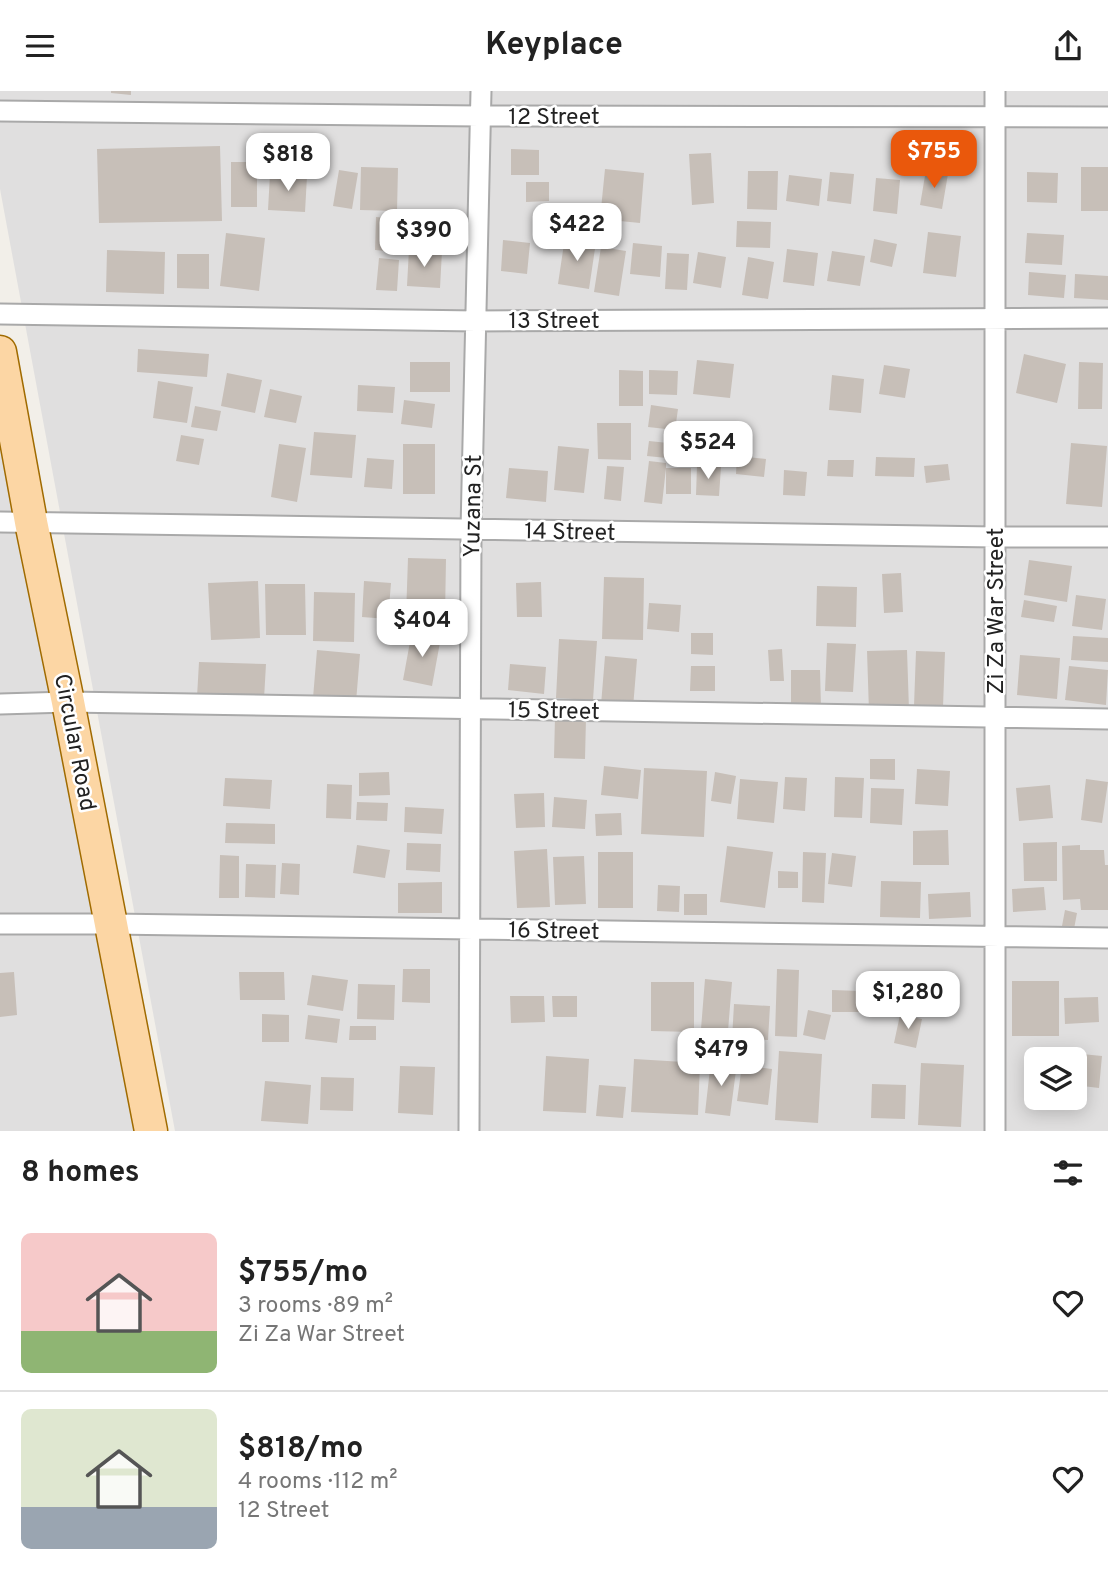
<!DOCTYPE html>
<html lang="en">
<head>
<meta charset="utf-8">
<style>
  body { margin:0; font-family:Overpass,sans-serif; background:#f6f6f6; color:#222; height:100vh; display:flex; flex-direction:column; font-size:26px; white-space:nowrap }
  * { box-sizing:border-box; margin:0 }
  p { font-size:23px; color:#767676 }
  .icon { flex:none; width:38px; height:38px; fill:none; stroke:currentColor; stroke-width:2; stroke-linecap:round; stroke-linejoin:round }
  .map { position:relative; height:1040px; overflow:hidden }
  .sheet { display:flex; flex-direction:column; background:#fff; flex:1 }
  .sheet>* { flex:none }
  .tools { position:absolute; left:1024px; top:956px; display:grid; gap:14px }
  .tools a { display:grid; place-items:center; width:63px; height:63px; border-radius:10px; background:#fff; box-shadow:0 4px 18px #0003; font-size:35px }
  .price { position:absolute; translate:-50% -60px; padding:0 16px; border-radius:14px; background:#fff; color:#222; font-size:23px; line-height:46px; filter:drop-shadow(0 2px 4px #0008) }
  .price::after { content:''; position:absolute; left:50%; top:42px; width:21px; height:16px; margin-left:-10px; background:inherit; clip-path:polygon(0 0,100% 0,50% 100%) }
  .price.on { background:#ea580c; color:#fff }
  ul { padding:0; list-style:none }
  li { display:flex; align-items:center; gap:21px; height:175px; padding:0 21px }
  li+li { border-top:2px solid #e0e0e0 }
  li span { display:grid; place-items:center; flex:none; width:196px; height:140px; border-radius:10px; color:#555 }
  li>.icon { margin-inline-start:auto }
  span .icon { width:84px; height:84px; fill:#fffc; stroke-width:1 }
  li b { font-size:30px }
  h2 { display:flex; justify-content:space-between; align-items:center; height:84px; padding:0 21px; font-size:30px }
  header { display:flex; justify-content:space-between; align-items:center; height:91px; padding:0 21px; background:#fff; font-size:32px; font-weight:700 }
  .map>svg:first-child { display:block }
  .residential { fill:#e0dfdf; fill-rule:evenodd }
  .building { fill:#c7bfb8 }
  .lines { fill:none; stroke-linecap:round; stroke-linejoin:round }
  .minor-casing { stroke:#a9a9a9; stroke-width:23 }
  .primary-casing { stroke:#a06b00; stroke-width:35 }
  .minor { stroke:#fff; stroke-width:19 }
  .primary { stroke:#fcd6a4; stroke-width:32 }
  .labels { text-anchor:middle; stroke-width:5; stroke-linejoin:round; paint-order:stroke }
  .street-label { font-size:23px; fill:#222; stroke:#fff }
</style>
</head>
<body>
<header><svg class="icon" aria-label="menu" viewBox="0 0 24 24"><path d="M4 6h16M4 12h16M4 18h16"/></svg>Keyplace<svg class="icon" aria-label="share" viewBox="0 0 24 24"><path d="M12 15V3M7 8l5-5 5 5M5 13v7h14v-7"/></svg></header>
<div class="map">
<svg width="1108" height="1040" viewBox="0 0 1108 1040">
  <rect width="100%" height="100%" fill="#f2efe9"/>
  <!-- residential -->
  <path class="residential" d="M 0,0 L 1108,0 L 1108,1040 L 175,1040 L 0,98 ZM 1036,968 L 1074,968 L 1074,1006 L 1036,1006 Z
    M 0,352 L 140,1040 L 0,1040 Z"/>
  <!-- building -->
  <path class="building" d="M 111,0 L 131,0 L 131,4 L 111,2 Z
    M 220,55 L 222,130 L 99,132 L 97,58 Z
    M 511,58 L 539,59 L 539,84 L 511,84 Z
    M 711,62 L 714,112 L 692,114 L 689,63 Z
    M 231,71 L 257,71 L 257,116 L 231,116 Z
    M 361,76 L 398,77 L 397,120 L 360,119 Z
    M 1081,76 L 1108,76 L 1108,120 L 1081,120 Z
    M 605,78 L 644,82 L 640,132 L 600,128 Z
    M 339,79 L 358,82 L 352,118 L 333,115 Z
    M 926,79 L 948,83 L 942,118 L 920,114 Z
    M 748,80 L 778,80 L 777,119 L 747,118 Z
    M 830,81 L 854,83 L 851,113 L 827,110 Z
    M 1027,81 L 1058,82 L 1057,112 L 1027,111 Z
    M 270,83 L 307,85 L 305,121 L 268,119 Z
    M 789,84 L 822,88 L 819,115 L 786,110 Z
    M 876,87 L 900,89 L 897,123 L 873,120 Z
    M 526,91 L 549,91 L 549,110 L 526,111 Z
    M 376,126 L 401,128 L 399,161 L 375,159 Z
    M 737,130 L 771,131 L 770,157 L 736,156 Z
    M 408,131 L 430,133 L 427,154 L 406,152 Z
    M 928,141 L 961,145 L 956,186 L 923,182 Z
    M 226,142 L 265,147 L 259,200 L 220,195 Z
    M 1027,142 L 1064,144 L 1062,174 L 1025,172 Z
    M 565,146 L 596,151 L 589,198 L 558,193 Z
    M 874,148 L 897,153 L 892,176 L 870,171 Z
    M 503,149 L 530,152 L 527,183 L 501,180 Z
    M 633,152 L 662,155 L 660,186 L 630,183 Z
    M 601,156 L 626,160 L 619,205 L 594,201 Z
    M 409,158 L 442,160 L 440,197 L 407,195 Z
    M 787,158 L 818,162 L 814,195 L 783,191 Z
    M 107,159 L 165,161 L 164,203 L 106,201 Z
    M 832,160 L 865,165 L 860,195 L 827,190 Z
    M 698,161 L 726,166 L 721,197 L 693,192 Z
    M 667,162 L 689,163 L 687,199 L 665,198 Z
    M 177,163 L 209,163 L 209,198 L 177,197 Z
    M 748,166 L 774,171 L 768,208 L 742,204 Z
    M 379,167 L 399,169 L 397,200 L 376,199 Z
    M 1029,181 L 1066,184 L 1064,207 L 1028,204 Z
    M 1075,183 L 1108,185 L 1108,209 L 1074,207 Z
    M 138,258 L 209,263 L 207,286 L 137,281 Z
    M 1024,263 L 1066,273 L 1057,312 L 1016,302 Z
    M 697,269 L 734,273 L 730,307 L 693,303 Z
    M 410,271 L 450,271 L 450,301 L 410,301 Z
    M 1079,271 L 1103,272 L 1102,318 L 1078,318 Z
    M 884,274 L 910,278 L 905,307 L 879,303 Z
    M 619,279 L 643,280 L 643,315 L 619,315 Z
    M 649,279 L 678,280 L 677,304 L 649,303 Z
    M 227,282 L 262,289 L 255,322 L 221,315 Z
    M 832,284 L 864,288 L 861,322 L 829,319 Z
    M 158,290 L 193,296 L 187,332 L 153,327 Z
    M 358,294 L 395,296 L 393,322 L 357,320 Z
    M 270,298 L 302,305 L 296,332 L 264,326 Z
    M 404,309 L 435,313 L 432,337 L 401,333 Z
    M 651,314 L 678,318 L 675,339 L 648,336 Z
    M 195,315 L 221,320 L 217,340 L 191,336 Z
    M 597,332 L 631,332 L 631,369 L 598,368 Z
    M 714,332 L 736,335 L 730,372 L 708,368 Z
    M 314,341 L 356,344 L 352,387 L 310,384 Z
    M 181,344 L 204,348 L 199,374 L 176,370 Z
    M 649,350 L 668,352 L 667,367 L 647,365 Z
    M 1071,352 L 1107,355 L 1102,416 L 1066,413 Z
    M 279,353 L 306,357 L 297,411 L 271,406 Z
    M 403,353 L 435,353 L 435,403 L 403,403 Z
    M 558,355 L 589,358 L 584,402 L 554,399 Z
    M 737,365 L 766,368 L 764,386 L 736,383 Z
    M 876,366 L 915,367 L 914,386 L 875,385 Z
    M 367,367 L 394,369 L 392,398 L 364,396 Z
    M 828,369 L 854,369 L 853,386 L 827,385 Z
    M 649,370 L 666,372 L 666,377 L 691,377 L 691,403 L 666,403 L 666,377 L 662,413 L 644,411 Z
    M 948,373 L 950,389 L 926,392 L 924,375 Z
    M 607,375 L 624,376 L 621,410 L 604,408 Z
    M 697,375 L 721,376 L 719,405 L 696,404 Z
    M 509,377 L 548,380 L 546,411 L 506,407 Z
    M 784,379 L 807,381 L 805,405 L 783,404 Z
    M 408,467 L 446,468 L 445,525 L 406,525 Z
    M 1029,469 L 1072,475 L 1067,511 L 1024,504 Z
    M 901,482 L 903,521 L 884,522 L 882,483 Z
    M 604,486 L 644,487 L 643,549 L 602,548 Z
    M 258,490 L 260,547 L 211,549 L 208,492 Z
    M 364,490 L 391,492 L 388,528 L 362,526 Z
    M 541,491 L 542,526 L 517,526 L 516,492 Z
    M 265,493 L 305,493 L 306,544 L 266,544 Z
    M 817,495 L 857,496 L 856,536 L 816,535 Z
    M 314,501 L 355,502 L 354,551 L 313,550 Z
    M 1076,504 L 1106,508 L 1102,539 L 1072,535 Z
    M 1024,509 L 1057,515 L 1054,531 L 1021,526 Z
    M 649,512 L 681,514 L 679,541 L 647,538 Z
    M 412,540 L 441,546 L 432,595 L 403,589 Z
    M 691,542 L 713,542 L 713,564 L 691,563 Z
    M 1073,545 L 1108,547 L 1108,571 L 1071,569 Z
    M 559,548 L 597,550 L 593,609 L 556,607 Z
    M 827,552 L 856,553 L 853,601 L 825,600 Z
    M 782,558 L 784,590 L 770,590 L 768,559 Z
    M 317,559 L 360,563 L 356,611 L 313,607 Z
    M 907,559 L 909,619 L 869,621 L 867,560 Z
    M 916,560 L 945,561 L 943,616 L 914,615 Z
    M 1020,564 L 1060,567 L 1057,608 L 1017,604 Z
    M 605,565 L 637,568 L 633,617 L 601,614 Z
    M 199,571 L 266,573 L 264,608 L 197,606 Z
    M 510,573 L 546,576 L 544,603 L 508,599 Z
    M 691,575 L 715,575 L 715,600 L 690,600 Z
    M 1069,575 L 1108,579 L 1106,614 L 1065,609 Z
    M 791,579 L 820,579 L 821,617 L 791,617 Z
    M 555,626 L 586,627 L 585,668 L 554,667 Z
    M 870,668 L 895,668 L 895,689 L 870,688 Z
    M 604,675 L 641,679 L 638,708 L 601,704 Z
    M 644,677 L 707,680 L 704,746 L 641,743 Z
    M 917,678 L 950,680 L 948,715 L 915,713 Z
    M 389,681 L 390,704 L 359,705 L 359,682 Z
    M 715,681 L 736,685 L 731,713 L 711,710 Z
    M 785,686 L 807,687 L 805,720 L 783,718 Z
    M 835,686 L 864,687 L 862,727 L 834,726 Z
    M 225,687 L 272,689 L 270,718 L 223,715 Z
    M 740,688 L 778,691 L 774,732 L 737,728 Z
    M 1086,688 L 1108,691 L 1102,732 L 1081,729 Z
    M 327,693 L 352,694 L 351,728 L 326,727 Z
    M 1050,694 L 1053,727 L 1019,730 L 1016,697 Z
    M 871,697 L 904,698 L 902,734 L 870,732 Z
    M 544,702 L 545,736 L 516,737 L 514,703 Z
    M 554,706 L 587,709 L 585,738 L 552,736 Z
    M 357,711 L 388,712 L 387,730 L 356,729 Z
    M 405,716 L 444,718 L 442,743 L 404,741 Z
    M 621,722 L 622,744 L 596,745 L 595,723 Z
    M 226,732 L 275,733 L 275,753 L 225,752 Z
    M 948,739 L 949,774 L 913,774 L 913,740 Z
    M 1057,751 L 1057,790 L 1024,790 L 1023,752 Z
    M 407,752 L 441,753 L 440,781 L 406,779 Z
    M 357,754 L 390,759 L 385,787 L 353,782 Z
    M 1080,754 L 1080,759 L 1104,759 L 1105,774 L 1108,774 L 1108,819 L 1081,819 L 1080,808 L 1063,809 L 1062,755 Z
    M 727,755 L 773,761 L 765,817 L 720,811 Z
    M 547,758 L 550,816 L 517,817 L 514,760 Z
    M 598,761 L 633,761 L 633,817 L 598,817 Z
    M 803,761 L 826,762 L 824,812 L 802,811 Z
    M 832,762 L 856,765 L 852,796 L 828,793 Z
    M 220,764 L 239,765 L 239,807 L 219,807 Z
    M 584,765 L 586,813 L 555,814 L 553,766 Z
    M 282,772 L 300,773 L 299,804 L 280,803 Z
    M 246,773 L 276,774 L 275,807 L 245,806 Z
    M 778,780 L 798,781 L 798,797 L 778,797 Z
    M 881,790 L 921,791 L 920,827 L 880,826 Z
    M 442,791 L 442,822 L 398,822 L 398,792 Z
    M 658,794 L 680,795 L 679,821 L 657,820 Z
    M 1044,796 L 1046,819 L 1013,821 L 1012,798 Z
    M 970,801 L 971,826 L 929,828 L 928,803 Z
    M 684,803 L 707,803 L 707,824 L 684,824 Z
    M 1065,819 L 1077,822 L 1074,838 L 1062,835 Z
    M 403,878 L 430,878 L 430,912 L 402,911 Z
    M 777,878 L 799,879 L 797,946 L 775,945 Z
    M 14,881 L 17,924 L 0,926 L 0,882 Z
    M 239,881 L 284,881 L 285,909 L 240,909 Z
    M 312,884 L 348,889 L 343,920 L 307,914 Z
    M 705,888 L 732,891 L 728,940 L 701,938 Z
    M 1012,890 L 1059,890 L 1059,945 L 1012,945 Z
    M 651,891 L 694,891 L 694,941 L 651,940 Z
    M 358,893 L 395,894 L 394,929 L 357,928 Z
    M 832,899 L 860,900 L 860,921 L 832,921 Z
    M 510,905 L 544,905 L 545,931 L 511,932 Z
    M 552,905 L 577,905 L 577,926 L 553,926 Z
    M 1098,906 L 1099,931 L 1065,933 L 1064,907 Z
    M 734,913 L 770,915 L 768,949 L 732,948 Z
    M 808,919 L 831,924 L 825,949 L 803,944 Z
    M 262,923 L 289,924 L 289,951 L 262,951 Z
    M 308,924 L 340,928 L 337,952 L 305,948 Z
    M 900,924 L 922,928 L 916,957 L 894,952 Z
    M 350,935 L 376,935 L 376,949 L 349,949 Z
    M 779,960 L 822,963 L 818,1032 L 775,1029 Z
    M 1072,962 L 1102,965 L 1099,997 L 1074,994 L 1074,968 L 1071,968 Z
    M 546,965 L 589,968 L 586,1022 L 543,1020 Z
    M 634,968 L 700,972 L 698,1024 L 631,1021 Z
    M 711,969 L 737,972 L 730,1025 L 705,1022 Z
    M 921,972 L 964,974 L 961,1036 L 918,1034 Z
    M 742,974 L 772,978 L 768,1014 L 737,1010 Z
    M 400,975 L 435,976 L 433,1024 L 398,1022 Z
    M 321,986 L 354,987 L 353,1020 L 320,1019 Z
    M 265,990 L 311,994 L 308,1033 L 261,1030 Z
    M 872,993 L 906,994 L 905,1028 L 871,1027 Z
    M 599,994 L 626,996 L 623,1027 L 596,1025 Z"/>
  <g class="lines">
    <!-- minor casing -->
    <g class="minor-casing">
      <path id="minor" d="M 995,0 L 995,1040
        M 0,20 L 480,25 L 1108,26
        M 0,223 L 476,230 L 1108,227
        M 0,431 L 995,446 L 1108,446
        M 0,613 L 68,611 L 1108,628
        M 0,833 L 111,833 L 1108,847
        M 469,1040 L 471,439 L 481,0"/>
    </g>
    <!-- primary casing -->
    <g class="primary-casing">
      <path id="primary" d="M 0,261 L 31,431 L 68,611 L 151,1040"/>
    </g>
    <!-- minor -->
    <use href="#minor" class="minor"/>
    <!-- primary -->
    <use href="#primary" class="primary"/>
  </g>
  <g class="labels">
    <!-- street labels -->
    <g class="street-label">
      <text x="554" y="33">12 Street</text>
      <text x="554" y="237">13 Street</text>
      <text transform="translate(472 415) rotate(-89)" y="8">Yuzana St</text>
      <text transform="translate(570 440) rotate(1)" y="8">14 Street</text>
      <text transform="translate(995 520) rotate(-90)" y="8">Zi Za War Street</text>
      <text transform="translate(554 619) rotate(1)" y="8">15 Street</text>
      <text transform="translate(76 651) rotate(79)" y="8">Circular Road</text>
      <text transform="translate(554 839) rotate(1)" y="8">16 Street</text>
    </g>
  </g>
</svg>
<div class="tools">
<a><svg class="icon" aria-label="layers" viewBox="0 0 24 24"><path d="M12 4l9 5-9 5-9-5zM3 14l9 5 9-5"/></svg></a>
</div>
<b class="price on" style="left:934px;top:99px">$755</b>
<b class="price" style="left:288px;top:102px">$818</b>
<b class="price" style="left:577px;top:172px">$422</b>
<b class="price" style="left:424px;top:178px">$390</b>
<b class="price" style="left:708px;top:390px">$524</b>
<b class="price" style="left:422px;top:568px">$404</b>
<b class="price" style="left:908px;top:940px">$1,280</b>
<b class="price" style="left:721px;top:997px">$479</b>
</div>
<section class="sheet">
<h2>8 homes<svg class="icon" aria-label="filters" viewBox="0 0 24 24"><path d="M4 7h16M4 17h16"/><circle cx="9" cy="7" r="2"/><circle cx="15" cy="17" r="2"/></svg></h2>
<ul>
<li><span style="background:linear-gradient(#f6c9c9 70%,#8fb573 0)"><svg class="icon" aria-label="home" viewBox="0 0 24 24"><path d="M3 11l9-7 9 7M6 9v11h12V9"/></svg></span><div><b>$755/mo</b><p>3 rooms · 89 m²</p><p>Zi Za War Street</p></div><svg class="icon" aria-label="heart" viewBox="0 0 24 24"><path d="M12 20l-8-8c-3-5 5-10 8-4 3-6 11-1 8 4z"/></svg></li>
<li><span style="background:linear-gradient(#dfe7d0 70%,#9aa5b1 0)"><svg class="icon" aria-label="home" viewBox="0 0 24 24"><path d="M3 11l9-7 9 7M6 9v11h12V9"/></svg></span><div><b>$818/mo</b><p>4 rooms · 112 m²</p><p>12 Street</p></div><svg class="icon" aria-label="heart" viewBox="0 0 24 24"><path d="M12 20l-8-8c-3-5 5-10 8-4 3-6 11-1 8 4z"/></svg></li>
</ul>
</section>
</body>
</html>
